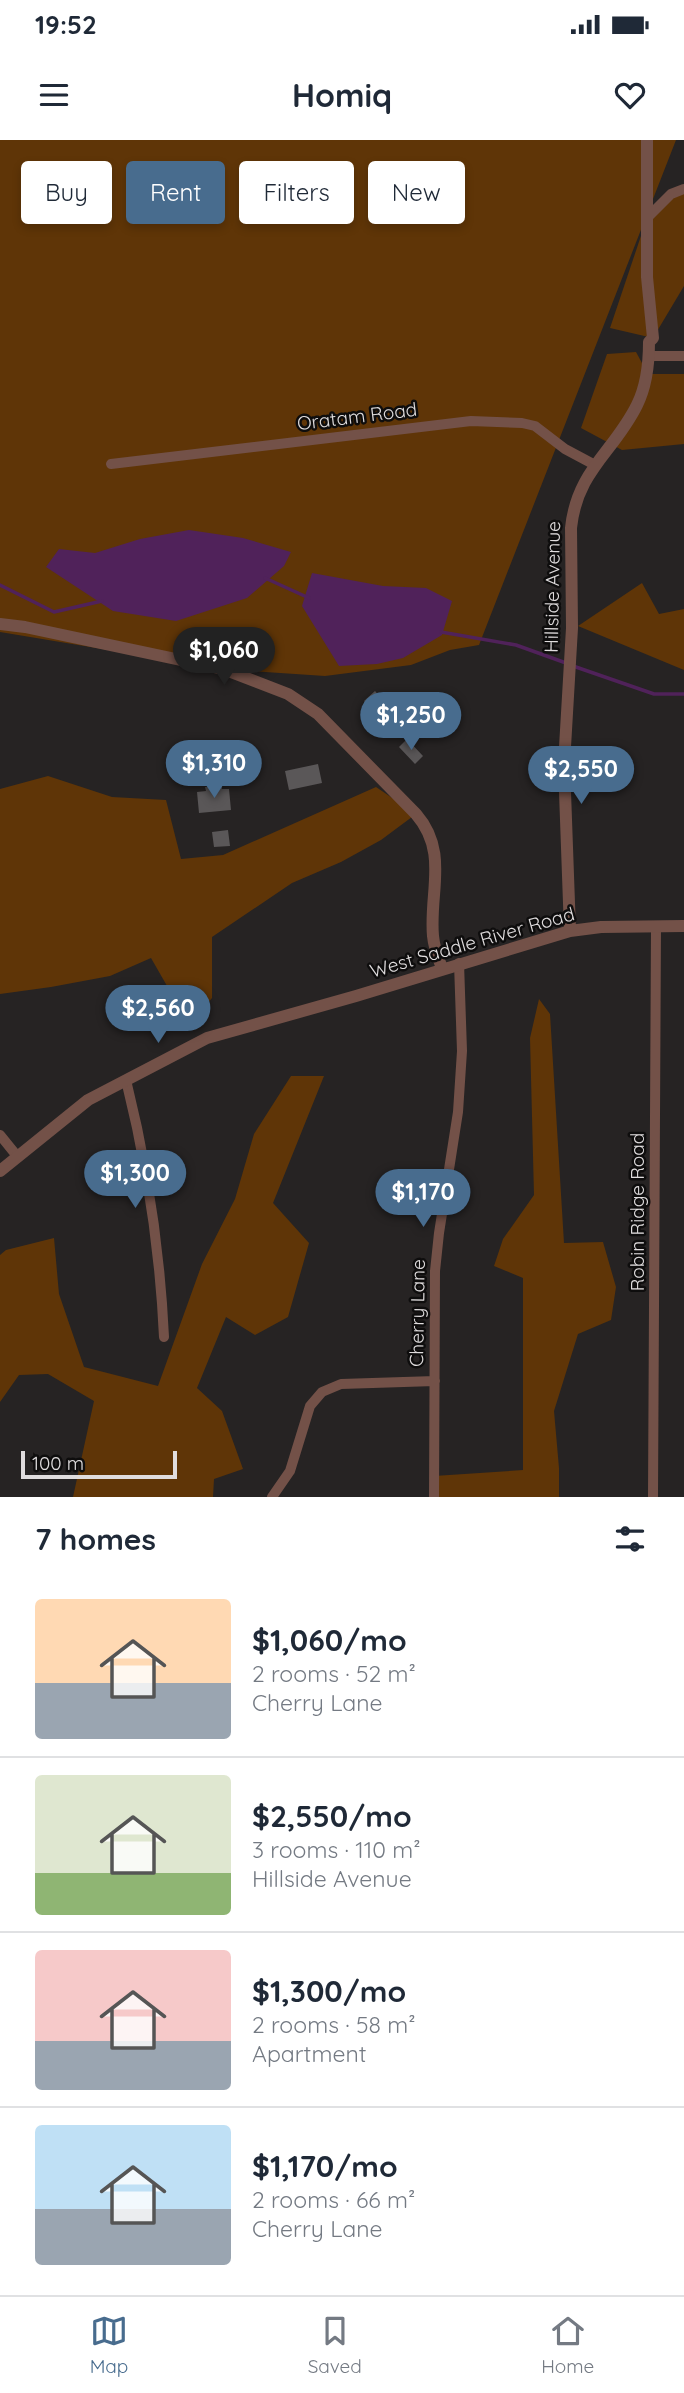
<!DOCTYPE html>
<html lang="en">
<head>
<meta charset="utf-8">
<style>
  body { margin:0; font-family:Quicksand,sans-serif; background:#f2f2f3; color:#1f2937; height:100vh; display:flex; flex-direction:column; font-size:26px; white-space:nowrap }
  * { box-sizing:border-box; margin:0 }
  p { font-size:23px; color:#747a83 }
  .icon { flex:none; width:38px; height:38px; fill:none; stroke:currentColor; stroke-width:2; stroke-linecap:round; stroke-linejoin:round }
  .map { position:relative; height:1357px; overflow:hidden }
  .side { display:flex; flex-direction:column; background:#fff; flex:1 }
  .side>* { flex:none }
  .banner { position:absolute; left:21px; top:21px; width:642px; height:63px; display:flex; gap:14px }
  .scale { position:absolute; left:21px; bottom:18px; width:156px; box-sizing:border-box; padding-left:7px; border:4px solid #e0ddde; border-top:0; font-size:19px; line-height:24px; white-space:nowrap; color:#e0ddde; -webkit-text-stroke:5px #0e0d0d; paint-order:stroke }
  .price { position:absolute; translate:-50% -60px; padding:0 16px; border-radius:24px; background:#486c8e; color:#fff; font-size:23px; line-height:46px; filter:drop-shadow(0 2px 4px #0008) }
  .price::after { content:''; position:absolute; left:50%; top:42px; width:21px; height:16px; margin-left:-10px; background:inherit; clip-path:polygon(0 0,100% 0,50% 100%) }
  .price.selected { background:#222; color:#fff }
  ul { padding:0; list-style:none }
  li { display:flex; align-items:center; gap:21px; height:175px; padding:0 35px }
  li+li { border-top:2px solid #e0e1e3 }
  li span { display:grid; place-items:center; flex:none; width:196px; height:140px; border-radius:7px; color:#555 }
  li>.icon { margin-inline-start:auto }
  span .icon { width:84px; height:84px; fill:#fffc; stroke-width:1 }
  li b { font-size:30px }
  h2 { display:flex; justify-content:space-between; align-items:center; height:84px; padding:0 35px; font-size:30px }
  .chip { padding:0 24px; border-radius:7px; background:#fff; box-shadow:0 4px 10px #0003; font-size:24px; line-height:63px }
  .chip.selected { background:#486c8e; color:#fff }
  .status { display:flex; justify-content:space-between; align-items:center; height:49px; padding:0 35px; background:#fff; direction:ltr }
  .status svg { height:19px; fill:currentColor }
  header { display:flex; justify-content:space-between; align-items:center; height:91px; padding:0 35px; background:#fff; font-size:32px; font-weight:700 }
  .dock { display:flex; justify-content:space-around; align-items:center; height:98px; border-top:2px solid #e0e1e3; background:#fff; font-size:19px; color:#747a83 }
  .dock a { display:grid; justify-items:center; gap:4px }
  .dock .selected { color:#486c8e }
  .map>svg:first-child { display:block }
  .green { fill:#5f3507 }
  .water { fill:#50225a }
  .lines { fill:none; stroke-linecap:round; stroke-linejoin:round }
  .stream { stroke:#50225a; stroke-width:3.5 }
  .building { fill:#5a5758 }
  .minor { stroke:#735148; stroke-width:10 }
  .tertiary { stroke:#735148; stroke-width:12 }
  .labels { text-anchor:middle; stroke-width:5; stroke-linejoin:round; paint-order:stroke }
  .street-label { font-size:19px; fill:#e0ddde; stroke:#0e0d0d }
</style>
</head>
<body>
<div class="status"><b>19:52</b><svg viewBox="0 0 49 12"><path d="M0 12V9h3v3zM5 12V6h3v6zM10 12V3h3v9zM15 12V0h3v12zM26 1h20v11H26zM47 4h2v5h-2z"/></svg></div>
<header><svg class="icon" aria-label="menu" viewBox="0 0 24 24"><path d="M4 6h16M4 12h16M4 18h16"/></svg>Homiq<svg class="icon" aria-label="heart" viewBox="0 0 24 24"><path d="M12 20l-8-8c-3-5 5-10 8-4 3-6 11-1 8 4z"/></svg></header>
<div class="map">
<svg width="684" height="1357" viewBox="0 0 684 1357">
  <rect width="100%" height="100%" fill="#262323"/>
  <!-- green -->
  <path class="green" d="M 0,0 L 676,0 L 479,505 L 450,510 L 411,525 L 325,536 L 223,529 L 0,492 Z
    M 684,49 L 684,146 L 653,198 L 610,188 L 647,78 Z
    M 636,212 L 648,234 L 684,234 L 684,304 L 622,310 L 581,288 L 607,214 Z
    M 642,443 L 659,474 L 684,469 L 684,530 L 578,486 Z
    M 48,636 L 112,657 L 166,660 L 181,719 L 223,715 L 376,647 L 416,674 L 381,700 L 341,722 L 292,743 L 212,797 L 212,858 L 190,886 L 151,818 L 110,836 L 51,847 L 0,854 L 0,649 Z
    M 539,859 L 550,874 L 564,1103 L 603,1102 L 616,1147 L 611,1180 L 578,1194 L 554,1271 L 559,1328 L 559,1357 L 434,1357 L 434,1336 L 523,1330 L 523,1138 L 494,1126 L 503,1099 L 534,1055 L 530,898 Z
    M 291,936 L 324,936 L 273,1063 L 309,1103 L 288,1177 L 255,1195 L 226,1177 L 197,1248 L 222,1271 L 243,1329 L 214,1339 L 213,1357 L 73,1357 L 94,1261 L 48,1234 L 19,1235 L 0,1262 L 0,1115 L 6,1110 L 54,1098 L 59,1154 L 84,1227 L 158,1246 L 202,1124 L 235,1059 L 254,994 Z"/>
  <!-- water -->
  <path class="water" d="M 189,390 L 243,398 L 291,412 L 284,426 L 247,458 L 176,481 L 113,471 L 46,427 L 59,409 L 95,413 L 140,399 Z
    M 312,433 L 383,446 L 426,448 L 452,461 L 442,495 L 403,518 L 377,524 L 339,526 L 302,466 Z"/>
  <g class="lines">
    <!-- stream -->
    <path class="stream" d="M 265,438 L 309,458
      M 0,445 L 54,472 L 102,461
      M 441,492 L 516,505 L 566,523
      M 573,526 L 654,554 L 684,554"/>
  </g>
  <!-- building -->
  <path class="building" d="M 375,551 L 395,574 L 383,584 L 364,561 Z
    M 407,599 L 423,616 L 415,624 L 399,607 Z
    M 318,624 L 322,643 L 289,650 L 285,631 Z
    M 222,646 L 222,649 L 229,649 L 231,670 L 199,673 L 197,652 L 206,651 L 205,647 Z
    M 228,690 L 230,706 L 214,707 L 212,692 Z"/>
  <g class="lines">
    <!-- minor -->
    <path class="minor" d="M 647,78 L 671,54 L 684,49
      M 649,216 L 684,216
      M 111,324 L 471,281 L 522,283 L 535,286 L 565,309 L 595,325
      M 126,940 C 147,1024 160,1111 164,1197
      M 0,995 L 17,1016
      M 272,1357 L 290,1331 L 310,1266 L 322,1252 L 341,1244 L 435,1241
      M 434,1357 L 435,1131 L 439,1093 L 458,972 L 462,911 L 459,823
      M 653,1357 L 656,786"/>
    <!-- tertiary -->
    <path class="tertiary" d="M 0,484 L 25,487 L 223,529 L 288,554 L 318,574 L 416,674 C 449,712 429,752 433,796 C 434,808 438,818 442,828
      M 570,791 L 564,624 L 572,488 L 571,388 C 577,330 614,312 637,265 C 647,245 649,224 649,202 L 653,198 L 647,137 L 647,0
      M 0,1031 L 88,960 L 207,898 L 356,856 L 570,791 L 601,787 L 684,786"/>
  </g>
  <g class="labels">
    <!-- street labels -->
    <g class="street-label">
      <text transform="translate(357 276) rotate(-7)" y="7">Oratam Road</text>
      <text transform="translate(552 447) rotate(-89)" y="7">Hillside Avenue</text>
      <text transform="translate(472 802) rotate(-16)" y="7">West Saddle River Road</text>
      <text transform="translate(637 1072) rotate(-90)" y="7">Robin Ridge Road</text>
      <text transform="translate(417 1173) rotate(-89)" y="7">Cherry Lane</text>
    </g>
  </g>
</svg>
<div class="scale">100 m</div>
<b class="price selected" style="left:224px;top:547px">$1,060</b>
<b class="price" style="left:411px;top:612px">$1,250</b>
<b class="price" style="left:214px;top:660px">$1,310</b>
<b class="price" style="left:581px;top:666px">$2,550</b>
<b class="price" style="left:158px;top:905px">$2,560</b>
<b class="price" style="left:135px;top:1070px">$1,300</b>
<b class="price" style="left:423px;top:1089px">$1,170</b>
<div class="banner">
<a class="chip">Buy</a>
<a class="chip selected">Rent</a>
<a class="chip">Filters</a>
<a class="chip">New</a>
</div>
</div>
<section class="side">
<h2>7 homes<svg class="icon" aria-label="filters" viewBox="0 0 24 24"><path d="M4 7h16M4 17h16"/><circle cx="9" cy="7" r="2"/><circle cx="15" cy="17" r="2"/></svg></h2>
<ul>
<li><span style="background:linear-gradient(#ffd9b3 60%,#9aa5b1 0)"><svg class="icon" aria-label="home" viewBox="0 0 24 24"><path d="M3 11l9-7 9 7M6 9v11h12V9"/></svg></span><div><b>$1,060/mo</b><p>2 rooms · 52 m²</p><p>Cherry Lane</p></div></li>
<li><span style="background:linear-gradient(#dfe7d0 70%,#8fb573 0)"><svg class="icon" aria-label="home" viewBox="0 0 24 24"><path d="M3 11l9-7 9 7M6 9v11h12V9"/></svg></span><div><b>$2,550/mo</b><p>3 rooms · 110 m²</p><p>Hillside Avenue</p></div></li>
<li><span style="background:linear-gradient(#f6c9c9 65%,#9aa5b1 0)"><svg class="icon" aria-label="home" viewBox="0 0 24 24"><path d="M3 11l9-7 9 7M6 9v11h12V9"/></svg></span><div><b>$1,300/mo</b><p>2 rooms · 58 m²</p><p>Apartment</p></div></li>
<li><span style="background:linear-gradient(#bfe0f5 60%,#9aa5b1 0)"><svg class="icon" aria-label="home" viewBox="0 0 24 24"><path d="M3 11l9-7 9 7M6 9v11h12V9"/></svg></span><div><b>$1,170/mo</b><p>2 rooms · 66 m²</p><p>Cherry Lane</p></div></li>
</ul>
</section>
<nav class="dock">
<a class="selected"><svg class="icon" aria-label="map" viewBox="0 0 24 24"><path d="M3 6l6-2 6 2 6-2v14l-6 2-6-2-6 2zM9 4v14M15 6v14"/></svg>Map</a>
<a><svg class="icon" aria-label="saved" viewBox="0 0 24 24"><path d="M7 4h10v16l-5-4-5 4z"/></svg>Saved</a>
<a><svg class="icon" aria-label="home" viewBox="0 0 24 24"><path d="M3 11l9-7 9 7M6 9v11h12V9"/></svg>Home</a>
</nav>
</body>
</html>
